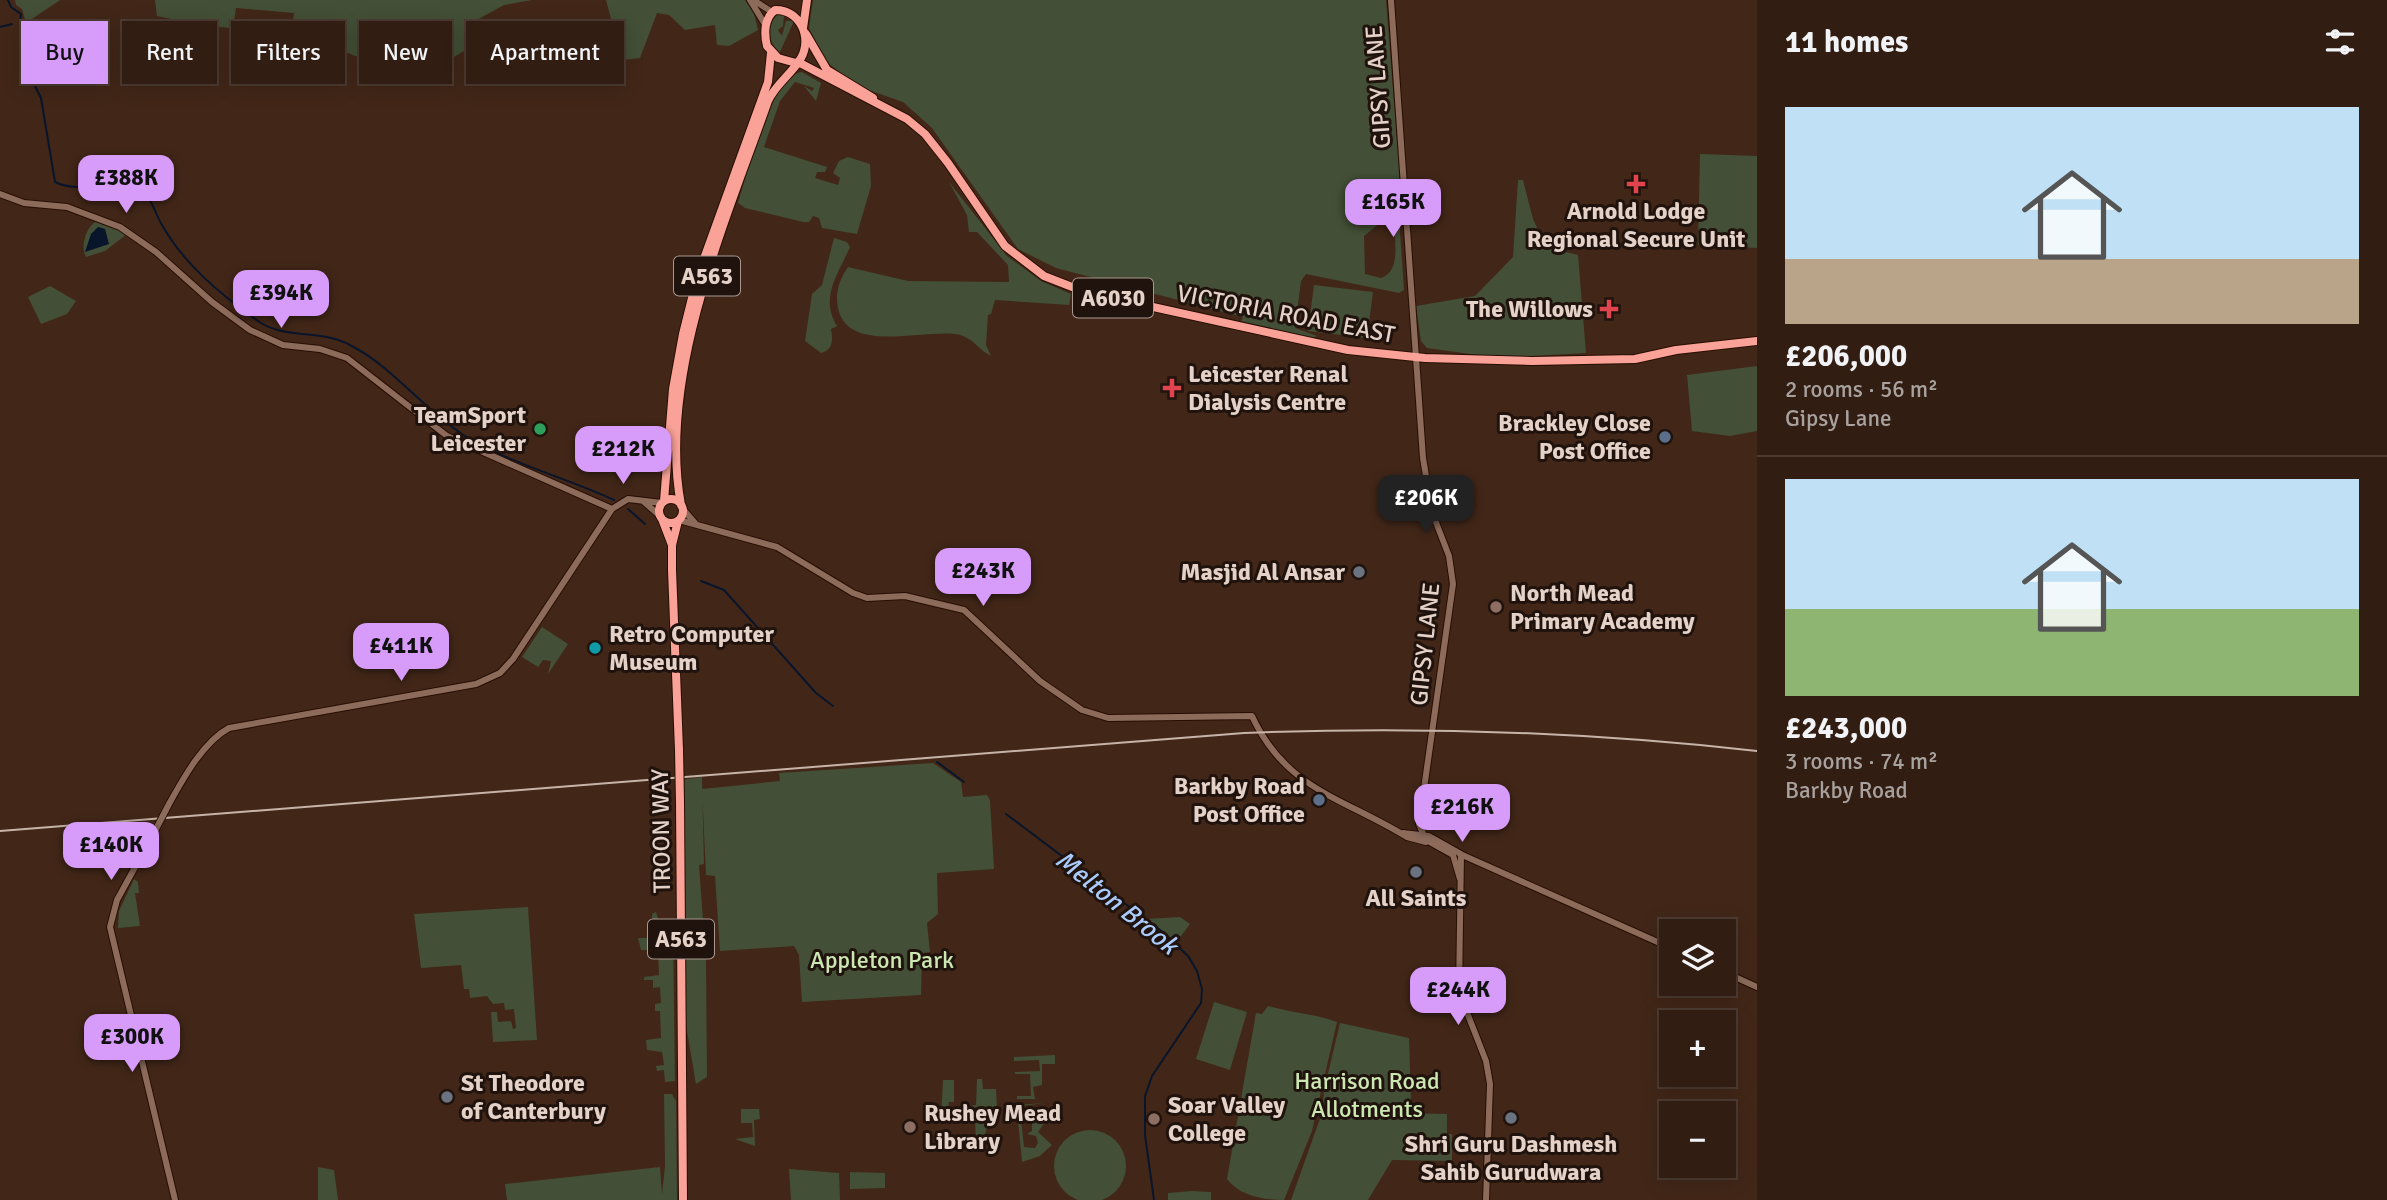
<!DOCTYPE html>
<html lang="en">
<head>
<meta charset="utf-8">
<style>
  body { margin:0; font-family:Signika,sans-serif; background:#3d2a20; color:#f1f3f6; height:100vh; display:flex; flex-direction:column; font-size:26px; white-space:nowrap }
  * { box-sizing:border-box; margin:0 }
  p { font-size:23px; color:#a8a29f }
  .icon { flex:none; width:38px; height:38px; fill:none; stroke:currentColor; stroke-width:2; stroke-linecap:round; stroke-linejoin:round }
  .map { position:relative; flex:1; overflow:hidden }
  .side { display:flex; flex-direction:column; background:#321d12; width:630px }
  .side>* { flex:none }
  .top-card { position:absolute; left:21px; top:21px; width:665px; height:63px; display:flex; gap:14px }
  .controls { position:absolute; left:1659px; top:919px; display:grid; gap:14px }
  .controls a { display:grid; place-items:center; width:77px; height:77px; border-radius:0px; background:#321d12; box-shadow:0 4px 18px #0003,0 0 0 2px #4d3b32; font-size:35px }
  .price { position:absolute; translate:-50% -60px; padding:0 16px; border-radius:14px; background:#d79bf9; color:#111; font-size:23px; line-height:46px; filter:drop-shadow(0 2px 4px #0008) }
  .price::after { content:''; position:absolute; left:50%; top:42px; width:21px; height:16px; margin-left:-10px; background:inherit; clip-path:polygon(0 0,100% 0,50% 100%) }
  .price.selected { background:#222; color:#fff }
  ul { padding:0; list-style:none }
  li { display:grid; align-content:center; gap:14px; height:371px; padding:0 28px }
  li+li { border-top:2px solid #4d3b32 }
  li span { display:grid; place-items:center; height:217px; border-radius:0px; color:#555 }
  li>.icon { margin-inline-start:auto }
  span .icon { width:126px; height:126px; fill:#fffc; stroke-width:1 }
  li b { font-size:30px }
  h2 { display:flex; justify-content:space-between; align-items:center; height:84px; padding:0 28px; font-size:30px }
  .tag { padding:0 24px; border-radius:0px; background:#321d12; box-shadow:0 4px 18px #0003,0 0 0 2px #4d3b32; font-size:24px; line-height:63px }
  .tag.selected { background:#d79bf9; color:#111 }
  main { display:flex; flex:1; min-height:0 }
  .map>svg:first-child { display:block }
  .green { fill:#434f36 }
  .water { fill:#08152b }
  .lines { fill:none; stroke-linecap:round; stroke-linejoin:round }
  .stream { stroke:#08152b; stroke-width:2 }
  .secondary-casing { stroke:#280e02; stroke-width:8 }
  .highway-casing { stroke:#280e02; stroke-width:10 }
  .secondary { stroke:#8c6b5b; stroke-width:6 }
  .highway { stroke:#fba298; stroke-width:8 }
  .rail { stroke:#c8b3a9; stroke-width:2 }
  .secondary-bridge-casing { stroke:#280e02; stroke-width:8; stroke-linecap:butt }
  .highway-bridge-casing { stroke:#280e02; stroke-width:10; stroke-linecap:butt }
  .secondary-bridge { stroke:#8c6b5b; stroke-width:6 }
  .highway-bridge { stroke:#fba298; stroke-width:8 }
  .health-dot { fill:#e0444e; stroke:#20130d; stroke-width:2.5 }
  .leisure-dot { fill:#2e9e5b; stroke:#20130d; stroke-width:2.5 }
  .service-dot { fill:#5c6f8a; stroke:#20130d; stroke-width:2.5 }
  .worship-dot { fill:#6b7280; stroke:#20130d; stroke-width:2.5 }
  .education-dot { fill:#8d6e63; stroke:#20130d; stroke-width:2.5 }
  .culture-dot { fill:#0f9aa8; stroke:#20130d; stroke-width:2.5 }
  .labels { text-anchor:middle; stroke-width:6; stroke-linejoin:round; paint-order:stroke }
  .shield { fill:#20130d; stroke:#a99890; stroke-width:2 }
  .shield-label { font-size:23px; font-weight:bold; fill:#e4d1c8 }
  .street-label { font-size:24px; fill:#e4d1c8; stroke:#20130d }
  .poi-label { font-size:24px; font-weight:bold; fill:#e4d1c8; stroke:#20130d; text-anchor:start }
  .park-label { font-size:24px; fill:#cce7b1; stroke:#20130d }
  .water-label { font-size:26px; font-style:italic; fill:#abcbfc; stroke:#20130d }
</style>
</head>
<body>
<main>
<div class="map">
<svg width="1757" height="1200" viewBox="0 0 1757 1200">
  <rect width="100%" height="100%" fill="#422718"/>
  <!-- green -->
  <path class="green" d="M 15,0 L 60,0 L 26,23 L 22,9 L 16,5 Z
    M 155,0 L 532,0 L 504,5 L 475,21 L 482,40 L 454,57 L 445,56 L 445,61 C 395,82 355,54 308,36 L 307,22 L 293,20 L 294,13 L 236,8 L 233,28 L 203,26 L 157,16 Z
    M 606,0 L 745,0 L 754,14 L 758,30 L 729,46 L 717,45 L 715,25 L 685,30 L 669,15 L 657,13 L 640,58 L 594,63 L 599,37 L 611,19 Z
    M 813,0 L 1386,0 L 1402,205 L 1364,236 L 1365,274 L 1381,278 C 1402,271 1394,239 1394,221 L 1399,217 L 1404,290 L 1399,293 L 1306,274 L 1301,281 L 1295,328 L 1317,336 L 1312,338 L 1248,325 L 1241,321 L 1243,317 L 1056,268 L 1018,249 L 932,128 L 903,102 L 860,87 L 825,61 L 809,28 Z
    M 778,14 L 784,15 L 783,26 L 778,30 L 782,36 L 786,21 L 794,21 L 779,54 C 769,42 765,25 778,14 Z
    M 802,72 L 821,83 L 816,101 L 804,86 L 812,91 L 814,88 L 795,82 L 780,101 L 764,147 L 827,167 L 825,172 L 817,172 L 815,178 L 838,185 L 840,178 L 833,173 L 839,161 L 848,157 L 870,164 L 871,186 L 857,234 L 822,228 L 819,218 L 813,216 L 809,222 L 803,222 L 745,208 L 738,203 C 747,175 769,76 802,72 Z
    M 1700,154 L 1757,156 L 1757,248 L 1698,245 Z
    M 1518,180 L 1523,180 L 1533,219 L 1546,247 L 1578,255 L 1586,353 L 1499,358 L 1427,348 L 1421,341 L 1416,306 L 1475,296 L 1513,257 Z
    M 949,182 L 1007,256 L 1041,281 L 1071,294 L 1069,305 L 995,300 L 991,314 L 988,315 L 986,345 L 991,356 C 980,351 974,339 960,335 C 926,327 848,356 838,308 C 835,293 839,280 848,267 L 908,281 L 1009,282 L 1008,265 L 977,232 L 969,232 L 967,215 Z
    M 96,221 L 127,234 L 105,251 L 86,257 C 80,246 86,228 96,221 Z
    M 834,238 L 847,242 L 850,247 C 839,273 819,297 837,326 L 831,329 C 833,340 833,350 821,353 L 805,341 L 812,294 L 822,285 Z
    M 1314,285 L 1373,292 L 1367,338 L 1308,331 Z
    M 50,286 L 76,301 L 67,314 L 41,324 L 28,297 Z
    M 1757,366 L 1757,431 L 1730,436 L 1692,431 L 1687,375 Z
    M 542,627 L 568,644 L 548,674 L 551,661 L 543,660 L 538,667 L 522,657 Z
    M 933,763 L 961,782 L 963,797 L 987,795 L 990,800 L 994,869 L 937,873 L 938,914 L 927,923 L 930,952 L 922,953 L 921,995 L 802,1002 L 799,955 L 794,946 L 720,951 L 715,876 L 706,875 L 702,789 L 780,781 L 779,773 Z
    M 702,777 L 704,864 L 699,865 L 706,961 L 707,1077 L 696,1084 L 684,1014 L 681,780 Z
    M 134,879 L 138,882 L 139,893 L 135,893 L 140,926 L 118,928 L 119,911 Z
    M 528,907 L 537,1040 L 493,1042 L 491,1012 L 497,1012 L 498,1022 L 511,1021 L 513,1029 L 516,1028 L 514,1009 L 505,1010 L 504,1003 L 493,1004 L 487,996 L 470,998 L 469,989 L 464,989 L 461,965 L 421,968 L 414,914 Z
    M 656,912 L 663,934 L 673,930 L 675,1081 L 665,1082 L 664,1070 L 657,1071 L 656,1066 L 664,1065 L 662,1052 L 647,1050 L 646,1040 L 661,1038 L 660,1011 L 655,1011 L 655,1004 L 661,1003 L 660,987 L 653,988 L 653,980 L 644,980 L 644,977 L 659,975 L 658,950 L 641,950 L 638,938 L 653,938 L 652,914 Z
    M 1180,917 L 1190,924 L 1175,944 L 1146,919 Z
    M 1214,1002 L 1247,1012 L 1230,1070 L 1196,1059 Z
    M 1268,1006 C 1292,1013 1315,1014 1337,1022 L 1312,1131 L 1284,1200 C 1263,1200 1240,1196 1227,1179 L 1256,1013 L 1262,1014 Z
    M 1340,1023 L 1409,1038 L 1411,1100 L 1406,1113 L 1447,1114 L 1447,1134 L 1452,1134 L 1452,1161 L 1392,1160 L 1368,1200 L 1291,1200 L 1322,1113 L 1324,1090 Z
    M 1055,1055 L 1055,1064 L 1042,1064 L 1042,1085 L 1033,1087 L 1035,1099 L 1017,1099 L 1017,1096 L 1031,1096 L 1030,1074 L 1015,1074 L 1015,1072 L 1040,1071 L 1039,1060 L 1014,1061 L 1014,1057 Z
    M 977,1079 L 982,1079 L 983,1089 L 996,1089 L 997,1108 L 975,1107 L 976,1119 L 998,1118 L 997,1123 L 988,1124 L 983,1141 L 976,1141 L 975,1119 L 973,1123 L 944,1121 L 941,1117 L 943,1080 L 954,1080 L 954,1102 L 949,1102 L 947,1115 L 968,1116 L 969,1106 L 976,1105 Z
    M 664,1094 L 672,1094 L 676,1101 L 677,1200 L 507,1200 L 505,1184 L 660,1167 L 662,1194 L 665,1166 Z
    M 1044,1103 L 1022,1106 L 1021,1113 L 1052,1112 L 1038,1132 L 1052,1145 L 1040,1156 L 1022,1162 L 1018,1120 L 1021,1119 L 1024,1147 L 1035,1148 L 1038,1143 L 1036,1136 L 1027,1134 L 1032,1131 L 1032,1117 L 1018,1117 L 1017,1105 Z
    M 741,1109 L 759,1109 L 760,1119 L 754,1120 L 755,1146 L 735,1139 L 753,1137 L 752,1123 L 741,1123 Z
    M1054 1166a36 36 0 1 1 72 0a36 36 0 1 1-72 0Z
    M 318,1167 L 334,1170 L 338,1200 L 318,1200 Z
    M 789,1169 L 839,1173 L 840,1200 L 791,1200 Z
    M 850,1172 L 885,1173 L 885,1188 L 850,1189 Z
    M 1192,1191 L 1211,1192 L 1211,1200 L 1168,1200 L 1168,1193 Z"/>
  <!-- water -->
  <path class="water" d="M 98,227 L 105,229 L 109,244 L 85,252 L 91,234 Z"/>
  <g class="lines">
    <!-- stream -->
    <path class="stream" d="M 8,0 L 11,7 L 21,14 L 20,22 L 34,40 L 32,80 L 41,98 L 55,182 C 81,195 113,177 139,190 C 152,197 155,213 162,225 C 184,264 219,293 255,319 C 284,341 319,328 350,345 C 393,367 422,408 462,434 C 505,462 567,478 614,500
      M 0,27 L 12,24
      M 628,509 L 645,524
      M 701,581 L 724,590 L 816,693 L 833,706
      M 937,762 L 964,782
      M 1006,814 L 1164,933 L 1188,956 L 1197,971 L 1202,989 L 1201,1003 L 1152,1076 L 1145,1096 L 1145,1135 L 1154,1200"/>
    <!-- secondary casing -->
    <g class="secondary-casing">
      <path id="secondary" d="M 750,0 L 766,26
        M 1391,0 L 1423,458 L 1432,512 L 1449,556 L 1453,584 L 1419,824 L 1426,840 L 1453,855 L 1460,879
        M 755,1 L 772,12
        M 0,194 L 24,203 L 67,207 L 120,227 L 156,252 L 212,302 L 250,330 L 283,345 L 320,349 L 347,358 L 447,436 L 612,509
        M 643,501 L 660,516
        M 682,508 L 695,523
        M 679,520 L 777,547 L 853,593 L 867,598 L 905,596 L 964,610 L 1040,681 L 1082,710 L 1108,718 L 1252,716 C 1286,790 1344,798 1407,837 L 1426,842
        M 169,804 C 183,779 203,742 229,728 L 476,684 L 500,673 L 513,659 L 612,509 L 628,499 L 662,503
        M 156,829 L 117,900 L 110,927 L 175,1200
        M 1403,833 L 1429,836 L 1461,854 L 1459,992 L 1486,1061 L 1490,1084 L 1486,1200
        M 1460,854 L 1671,948
        M 1724,972 L 1757,987"/>
    </g>
    <!-- highway casing -->
    <g class="highway-casing">
      <path id="highway" d="M 803,28 L 807,0
        M 806,34 L 827,70 L 873,98
        M 798,62 L 907,119 L 925,134 L 948,163 L 1005,246 L 1044,276 L 1085,292 L 1348,350 L 1425,358 L 1532,361 L 1635,359 L 1676,350 L 1757,341
        M659 511a12 12 0 1 1 24 0a12 12 0 1 1-24 0Z
        M 664,501 L 673,389 L 683,334 L 697,278 L 768,82 L 771,53
        M 681,505 C 657,377 726,220 768,101 C 776,83 792,74 801,58 C 813,37 799,9 775,10 C 764,18 764,34 767,46 L 778,58 L 796,63
        M 662,519 L 672,545
        M 678,521 L 672,545 L 672,570 L 679,750
        M 680,802 L 683,1200"/>
    </g>
    <!-- secondary -->
    <use href="#secondary" class="secondary"/>
    <!-- highway -->
    <use href="#highway" class="highway"/>
    <!-- rail -->
    <path class="rail" d="M 0,831 L 1244,733 C 1415,726 1587,732 1757,751"/>
    <!-- secondary-bridge casing -->
    <g class="secondary-bridge-casing">
      <path id="secondary-bridge" d="M 156,829 L 169,804"/>
    </g>
    <!-- highway-bridge casing -->
    <g class="highway-bridge-casing">
      <path id="highway-bridge" d="M 679,750 L 680,802"/>
    </g>
    <!-- secondary-bridge -->
    <use href="#secondary-bridge" class="secondary-bridge"/>
    <!-- highway-bridge -->
    <use href="#highway-bridge" class="highway-bridge"/>
  </g>
  <!-- markers -->
  <g class="health-dot">
    <path d="M1632.5 173.5h7v7h7v7h-7v7h-7v-7h-7v-7h7z"/>
    <path d="M1605.5 298.5h7v7h7v7h-7v7h-7v-7h-7v-7h7z"/>
    <path d="M1168.5 377.5h7v7h7v7h-7v7h-7v-7h-7v-7h7z"/>
  </g>
  <circle class="leisure-dot" cx="540" cy="429" r="7"/>
  <g class="service-dot">
    <circle cx="1665" cy="437" r="7"/>
    <circle cx="1319" cy="800" r="7"/>
  </g>
  <g class="worship-dot">
    <circle cx="1359" cy="572" r="7"/>
    <circle cx="1416" cy="872" r="7"/>
    <circle cx="447" cy="1097" r="7"/>
    <circle cx="1511" cy="1118" r="7"/>
  </g>
  <g class="education-dot">
    <circle cx="1496" cy="607" r="7"/>
    <circle cx="1154" cy="1119" r="7"/>
    <circle cx="910" cy="1127" r="7"/>
  </g>
  <circle class="culture-dot" cx="595" cy="648" r="7"/>
  <g class="labels">
    <!-- shield labels -->
    <g class="shield">
      <rect x="674" y="256.5" width="66" height="39" rx="5"/>
      <rect x="1073" y="278.5" width="80" height="39" rx="5"/>
      <rect x="648" y="919.5" width="66" height="39" rx="5"/>
    </g>
    <g class="shield-label">
      <text x="707" y="284">A563</text>
      <text x="1113" y="306">A6030</text>
      <text x="681" y="947">A563</text>
    </g>
    <!-- street labels -->
    <g class="street-label">
      <text transform="translate(1378 87) rotate(-94)" y="8">GIPSY LANE</text>
      <text transform="translate(1286 314) rotate(11)" y="8">VICTORIA ROAD EAST</text>
      <text transform="translate(1425 644) rotate(-84)" y="8">GIPSY LANE</text>
      <text transform="translate(661 831) rotate(-91)" y="8">TROON WAY</text>
    </g>
    <!-- poi labels -->
    <g class="poi-label">
      <text x="1636" y="219" text-anchor="middle">Arnold Lodge<tspan x="1636" dy="28">Regional Secure Unit</tspan></text>
      <text x="1593" y="317" text-anchor="end">The Willows</text>
      <text x="1188" y="382">Leicester Renal<tspan x="1188" dy="28">Dialysis Centre</tspan></text>
      <text x="526" y="423" text-anchor="end">TeamSport<tspan x="526" dy="28">Leicester</tspan></text>
      <text x="1651" y="431" text-anchor="end">Brackley Close<tspan x="1651" dy="28">Post Office</tspan></text>
      <text x="1345" y="580" text-anchor="end">Masjid Al Ansar</text>
      <text x="1510" y="601">North Mead<tspan x="1510" dy="28">Primary Academy</tspan></text>
      <text x="609" y="642">Retro Computer<tspan x="609" dy="28">Museum</tspan></text>
      <text x="1305" y="794" text-anchor="end">Barkby Road<tspan x="1305" dy="28">Post Office</tspan></text>
      <text x="1416" y="906" text-anchor="middle">All Saints</text>
      <text x="461" y="1091">St Theodore<tspan x="461" dy="28">of Canterbury</tspan></text>
      <text x="1168" y="1113">Soar Valley<tspan x="1168" dy="28">College</tspan></text>
      <text x="924" y="1121">Rushey Mead<tspan x="924" dy="28">Library</tspan></text>
      <text x="1511" y="1152" text-anchor="middle">Shri Guru Dashmesh<tspan x="1511" dy="28">Sahib Gurudwara</tspan></text>
    </g>
    <!-- park labels -->
    <g class="park-label">
      <text x="882" y="968">Appleton Park</text>
      <text x="1367" y="1089">Harrison Road<tspan x="1367" dy="28">Allotments</tspan></text>
    </g>
    <!-- water labels -->
    <g class="water-label">
      <text transform="translate(1117 902) rotate(39)" y="9">Melton Brook</text>
    </g>
  </g>
</svg>
<div class="controls">
<a><svg class="icon" aria-label="layers" viewBox="0 0 24 24"><path d="M12 4l9 5-9 5-9-5zM3 14l9 5 9-5"/></svg></a>
<a>+</a>
<a>−</a>
</div>
<b class="price" style="left:126px;top:215px">£388K</b>
<b class="price" style="left:1393px;top:239px">£165K</b>
<b class="price" style="left:281px;top:330px">£394K</b>
<b class="price" style="left:623px;top:486px">£212K</b>
<b class="price selected" style="left:1426px;top:535px">£206K</b>
<b class="price" style="left:983px;top:608px">£243K</b>
<b class="price" style="left:401px;top:683px">£411K</b>
<b class="price" style="left:1462px;top:844px">£216K</b>
<b class="price" style="left:111px;top:882px">£140K</b>
<b class="price" style="left:1458px;top:1027px">£244K</b>
<b class="price" style="left:132px;top:1074px">£300K</b>
<div class="top-card">
<a class="tag selected">Buy</a>
<a class="tag">Rent</a>
<a class="tag">Filters</a>
<a class="tag">New</a>
<a class="tag">Apartment</a>
</div>
</div>
<section class="side">
<h2>11 homes<svg class="icon" aria-label="filters" viewBox="0 0 24 24"><path d="M4 7h16M4 17h16"/><circle cx="9" cy="7" r="2"/><circle cx="15" cy="17" r="2"/></svg></h2>
<ul>
<li><span style="background:linear-gradient(#bfe0f5 70%,#b9a48a 0)"><svg class="icon" aria-label="home" viewBox="0 0 24 24"><path d="M3 11l9-7 9 7M6 9v11h12V9"/></svg></span><div><b>£206,000</b><p>2 rooms · 56 m²</p><p>Gipsy Lane</p></div></li>
<li><span style="background:linear-gradient(#bfe0f5 60%,#8fb573 0)"><svg class="icon" aria-label="home" viewBox="0 0 24 24"><path d="M3 11l9-7 9 7M6 9v11h12V9"/></svg></span><div><b>£243,000</b><p>3 rooms · 74 m²</p><p>Barkby Road</p></div></li>
</ul>
</section>
</main>
</body>
</html>
